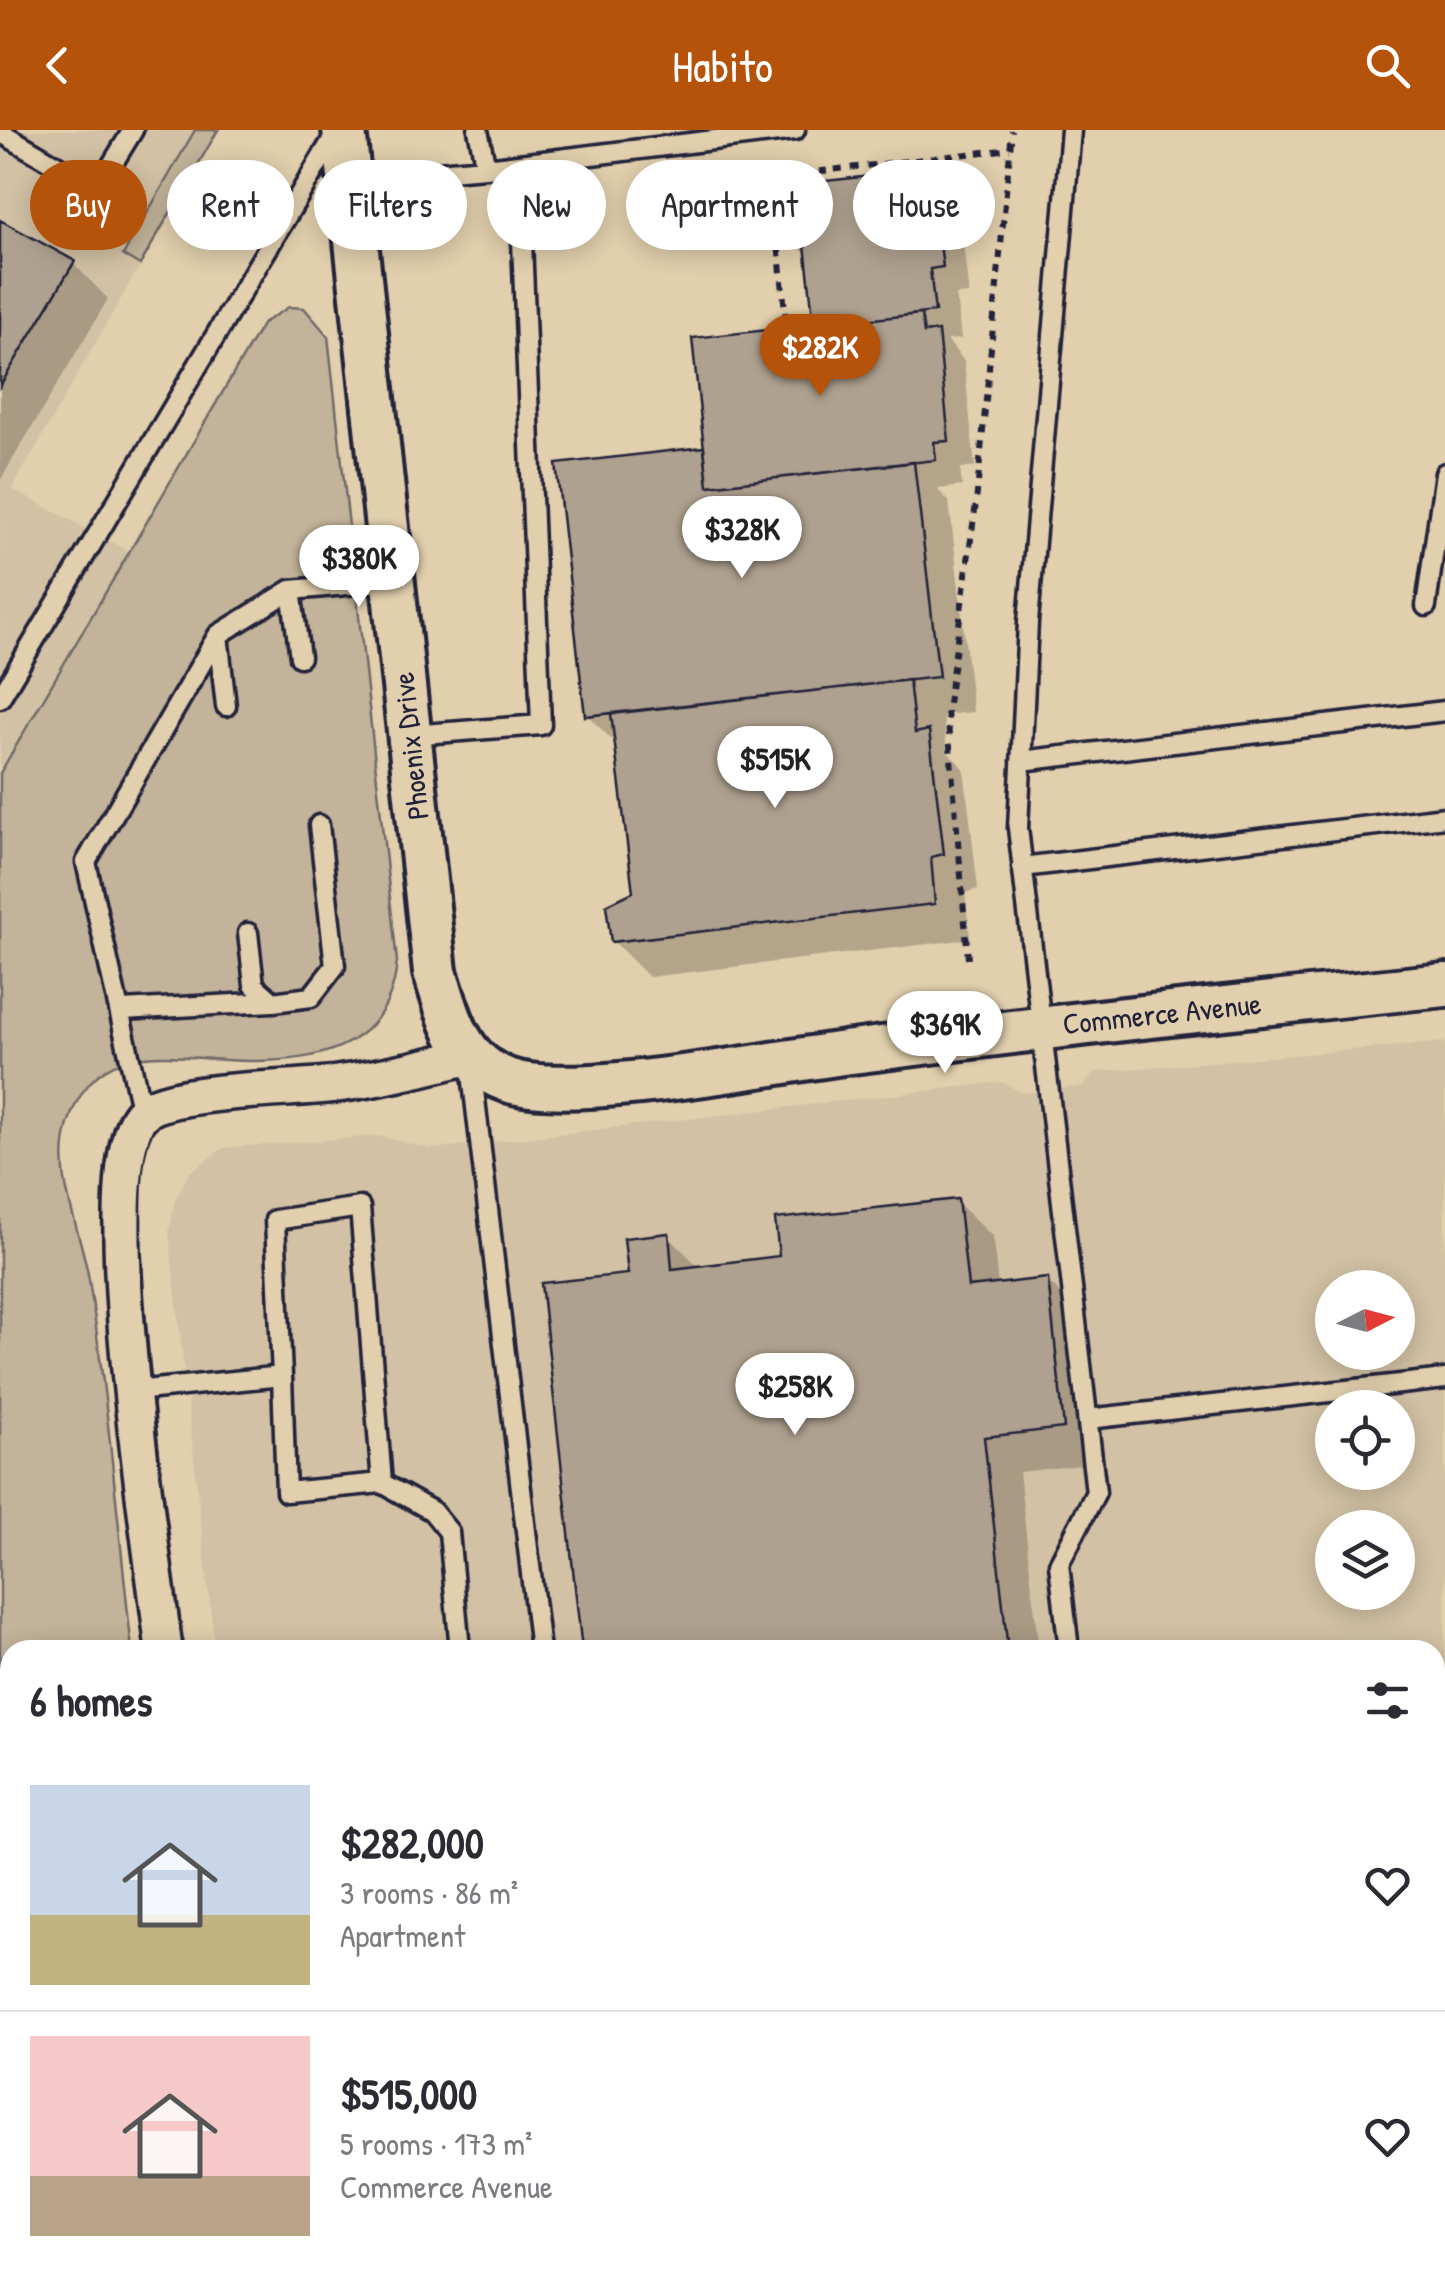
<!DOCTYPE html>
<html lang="en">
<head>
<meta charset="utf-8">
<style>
  body { margin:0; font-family:"Patrick Hand",sans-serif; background:#f7f7f7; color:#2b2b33; height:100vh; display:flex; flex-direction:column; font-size:38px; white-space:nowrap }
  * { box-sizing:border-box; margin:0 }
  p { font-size:32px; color:#7c7c81 }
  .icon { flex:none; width:55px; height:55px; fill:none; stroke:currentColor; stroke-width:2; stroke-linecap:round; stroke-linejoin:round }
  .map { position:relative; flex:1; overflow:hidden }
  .sheet { position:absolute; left:0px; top:1510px; width:1445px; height:640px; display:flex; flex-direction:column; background:#fff; border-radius:30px 30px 0 0; box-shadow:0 5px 25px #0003 }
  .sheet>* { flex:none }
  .guide { position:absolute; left:30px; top:30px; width:1385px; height:90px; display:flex; gap:20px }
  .needle { width:65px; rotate:84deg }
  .tools { position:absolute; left:1315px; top:1140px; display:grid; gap:20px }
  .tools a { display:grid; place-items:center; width:100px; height:100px; border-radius:50%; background:#fff; box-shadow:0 5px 25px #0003; font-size:50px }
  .price { position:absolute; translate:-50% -85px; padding:0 22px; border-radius:35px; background:#fff; color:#222; font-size:32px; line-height:65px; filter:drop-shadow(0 2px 5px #0008) }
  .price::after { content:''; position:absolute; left:50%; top:60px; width:30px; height:22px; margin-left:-15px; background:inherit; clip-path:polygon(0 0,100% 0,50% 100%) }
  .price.selected { background:#b45309; color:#fff }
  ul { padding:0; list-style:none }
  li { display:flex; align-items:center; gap:30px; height:250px; padding:0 30px }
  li+li { border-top:2px solid #e1e1e2 }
  li span { display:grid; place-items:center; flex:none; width:280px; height:200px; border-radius:0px; color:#555 }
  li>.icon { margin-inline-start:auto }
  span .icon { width:120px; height:120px; fill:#fffc; stroke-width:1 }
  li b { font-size:42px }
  h2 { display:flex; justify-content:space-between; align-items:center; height:120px; padding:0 30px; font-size:42px }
  .tag { padding:0 35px; border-radius:45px; background:#fff; box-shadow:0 5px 25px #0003; font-size:35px; line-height:90px }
  .tag.selected { background:#b45309; color:#fff }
  header { display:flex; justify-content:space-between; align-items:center; height:130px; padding:0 30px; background:#b45309; color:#fff; font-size:45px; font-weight:600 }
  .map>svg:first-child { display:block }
  .built { fill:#d2c1a4; fill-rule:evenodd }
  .green { fill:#c2b39a; stroke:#726a6a; stroke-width:2.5 }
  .shadow { fill:#0003 }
  .building { fill:#afa18f; stroke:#22223b; stroke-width:2.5 }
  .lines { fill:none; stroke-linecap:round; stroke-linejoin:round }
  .service-casing { stroke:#22223b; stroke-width:25 }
  .minor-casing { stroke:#22223b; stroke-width:42 }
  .tertiary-casing { stroke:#22223b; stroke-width:50 }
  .path { stroke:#22223b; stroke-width:6; stroke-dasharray:8 8; stroke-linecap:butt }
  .service { stroke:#e1cfad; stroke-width:18 }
  .minor { stroke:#e1cfad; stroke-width:35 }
  .tertiary { stroke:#e1cfad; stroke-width:42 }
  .labels { text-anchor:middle; stroke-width:9; stroke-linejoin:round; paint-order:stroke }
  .street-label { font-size:30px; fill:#22223b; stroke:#e1cfad }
</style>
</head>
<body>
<header><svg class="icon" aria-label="back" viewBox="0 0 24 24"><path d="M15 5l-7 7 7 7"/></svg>Habito<svg class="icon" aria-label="search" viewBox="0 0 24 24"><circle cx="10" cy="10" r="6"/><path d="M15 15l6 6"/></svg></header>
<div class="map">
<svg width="1445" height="2150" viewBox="0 0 1445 2150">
  <rect width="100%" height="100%" fill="#e1cfad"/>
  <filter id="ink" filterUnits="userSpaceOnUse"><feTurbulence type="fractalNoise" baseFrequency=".01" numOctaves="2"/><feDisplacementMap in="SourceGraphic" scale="20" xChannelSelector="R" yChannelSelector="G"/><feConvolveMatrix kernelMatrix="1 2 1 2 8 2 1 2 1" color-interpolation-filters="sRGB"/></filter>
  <g filter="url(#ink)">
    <!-- built -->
    <path class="built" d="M 0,0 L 195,0 L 123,124 L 140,135 L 12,359 L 128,421 L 0,640 Z
      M 1445,912 L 1445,2150 L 67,2150 L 75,2140 L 1435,2140 L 1435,1520 L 215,1520 L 169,1102 L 175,1070 L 190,1042 L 223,1018 L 379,1006 L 431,1019 L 1002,952 L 1023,963 L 1084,956 L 1094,942 ZM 1332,1158 L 1398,1158 L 1398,1222 L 1332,1222 ZM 1332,1278 L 1398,1278 L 1398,1342 L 1332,1342 ZM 1332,1398 L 1398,1398 L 1398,1462 L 1332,1462 Z"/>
    <!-- green -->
    <path class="green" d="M 195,0 L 218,0 L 140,135 L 123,125 Z
      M 289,177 L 304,178 L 328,206 L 397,831 C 390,925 304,935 225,930 C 158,925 93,912 68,994 C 52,1047 81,1098 89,1150 C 108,1272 118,1397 132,1520 L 10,1520 L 10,2086 L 0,2099 L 0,643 L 263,193 Z"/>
    <!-- shadow -->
    <path class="shadow" d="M 915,43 L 943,70 L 946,96 L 963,113 L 969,164 L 956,165 L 961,209 L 947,210 L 964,231 L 975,337 L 960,339 L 962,356 L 937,359 L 949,371 L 973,582 L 943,585 L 947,622 L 964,638 L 978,759 L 965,763 L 970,809 L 649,847 L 613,811 L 636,763 L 618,616 L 587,585 L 706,319 L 817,198 L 809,127 L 789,107 Z
      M 0,92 L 73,133 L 108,169 L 0,351 Z
      M 957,1072 L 993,1107 L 998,1156 L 1047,1150 L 1082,1186 L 1098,1333 L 1019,1342 L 1039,1520 L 585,1520 L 630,1146 L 668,1106 L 700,1138 L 782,1129 Z"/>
    <!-- building -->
    <path class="building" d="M 916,41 L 922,85 L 936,83 L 943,137 L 930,139 L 935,182 L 814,196 L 804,106 L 787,108 L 780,56 Z
      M 0,90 L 75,131 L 0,256 Z
      M 921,184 L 924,203 L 938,201 L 949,311 L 934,312 L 936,330 L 708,356 L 692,208 Z
      M 704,317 L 708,356 L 914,332 L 939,547 L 585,586 L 556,334 Z
      M 909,550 L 915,603 L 929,600 L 944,724 L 931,727 L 935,774 L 611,812 L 606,775 L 633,762 L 611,584 Z
      M 958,1069 L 968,1157 L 1048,1148 L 1064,1298 L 984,1307 L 1008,1520 L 582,1520 L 541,1153 L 628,1144 L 624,1108 L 669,1103 L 672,1139 L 779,1126 L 775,1089 Z"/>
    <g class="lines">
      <!-- service casing -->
      <g class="service-casing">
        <path id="service" d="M 0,2 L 97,59 L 133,0
          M 486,38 L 795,0
          M 350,49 L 486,38 L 478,0
          M 291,460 L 300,527
          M 1426,476 L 1445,343
          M 218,505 L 226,576
          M 0,568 L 335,5
          M 410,605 L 541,595 L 519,34
          M 1021,631 L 1445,581
          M 1022,737 L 1445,687
          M 248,803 L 254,855 L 273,872 L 311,867 L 335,836 L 319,695
          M 122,880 L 273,872
          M 471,935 L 540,1520
          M 142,983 L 86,732 L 218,505 L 291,460 L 392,451
          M 282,1246 L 286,1362 L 382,1353 L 432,1381 L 449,1402 L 460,1520
          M 135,1261 L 282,1246 L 275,1090 L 360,1077 L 382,1353
          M 1088,1289 L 1445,1249
          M 1069,1520 L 1059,1434 L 1096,1362 L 1018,698 L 1028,492 L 1071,0
          M 1435,1793 L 1445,1792
          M 459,2140 L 468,2150
          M 612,2140 L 613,2150
          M 1138,2140 L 1139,2150
          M 187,2150 L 192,2140"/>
      </g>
      <!-- minor casing -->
      <g class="minor-casing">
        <path id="minor" d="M 164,1520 C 155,1436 88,1028 144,982 C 172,959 295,960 337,954 C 382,948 426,937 470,926
          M 21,2150 L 29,2140"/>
      </g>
      <!-- tertiary casing -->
      <g class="tertiary-casing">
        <path id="tertiary" d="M 344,0 L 435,842 C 449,886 459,933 507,950 C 570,973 777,931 852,922 C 1049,896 1247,875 1445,855"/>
      </g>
      <!-- path -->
      <path class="path" d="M 786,190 L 771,47 L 1010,19
        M 968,829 L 947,581 L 976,373 L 1012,0"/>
      <!-- service -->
      <use href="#service" class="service"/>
      <!-- minor -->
      <use href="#minor" class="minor"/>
      <!-- tertiary -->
      <use href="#tertiary" class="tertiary"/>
    </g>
  </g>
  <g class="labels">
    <!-- street labels -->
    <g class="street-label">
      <text transform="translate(411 616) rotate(-96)" y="10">Phoenix Drive</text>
      <text transform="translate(1162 884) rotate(-6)" y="10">Commerce Avenue</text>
    </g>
  </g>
</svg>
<div class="tools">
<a><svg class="needle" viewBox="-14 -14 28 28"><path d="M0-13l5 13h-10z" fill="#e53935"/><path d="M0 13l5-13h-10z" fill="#7c7c81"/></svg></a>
<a><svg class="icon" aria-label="locate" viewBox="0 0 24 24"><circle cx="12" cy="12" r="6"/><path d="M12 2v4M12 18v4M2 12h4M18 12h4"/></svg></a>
<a><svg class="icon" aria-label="layers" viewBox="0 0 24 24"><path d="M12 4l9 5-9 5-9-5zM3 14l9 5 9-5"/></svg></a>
</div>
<b class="price selected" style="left:820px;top:269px">$282K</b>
<b class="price" style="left:742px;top:451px">$328K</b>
<b class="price" style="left:359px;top:480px">$380K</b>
<b class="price" style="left:775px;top:681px">$515K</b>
<b class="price" style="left:945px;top:946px">$369K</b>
<b class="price" style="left:795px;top:1308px">$258K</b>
<div class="guide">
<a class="tag selected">Buy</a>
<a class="tag">Rent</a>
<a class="tag">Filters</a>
<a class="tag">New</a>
<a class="tag">Apartment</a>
<a class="tag">House</a>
</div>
<section class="sheet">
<h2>6 homes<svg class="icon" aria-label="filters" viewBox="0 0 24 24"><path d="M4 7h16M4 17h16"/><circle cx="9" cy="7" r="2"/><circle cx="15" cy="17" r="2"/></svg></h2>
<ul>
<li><span style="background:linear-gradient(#c9d6e8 65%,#c2b280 0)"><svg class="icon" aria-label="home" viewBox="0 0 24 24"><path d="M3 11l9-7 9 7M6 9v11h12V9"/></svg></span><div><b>$282,000</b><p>3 rooms · 86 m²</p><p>Apartment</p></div><svg class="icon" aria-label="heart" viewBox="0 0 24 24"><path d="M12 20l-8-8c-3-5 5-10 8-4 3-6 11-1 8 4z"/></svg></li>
<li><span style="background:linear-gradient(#f6c9c9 70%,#b9a48a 0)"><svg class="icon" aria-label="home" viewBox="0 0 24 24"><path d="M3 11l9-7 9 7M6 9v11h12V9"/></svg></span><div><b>$515,000</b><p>5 rooms · 173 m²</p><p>Commerce Avenue</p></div><svg class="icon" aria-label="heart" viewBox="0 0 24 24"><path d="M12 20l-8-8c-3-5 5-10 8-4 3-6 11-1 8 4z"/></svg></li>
</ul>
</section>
</div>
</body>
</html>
